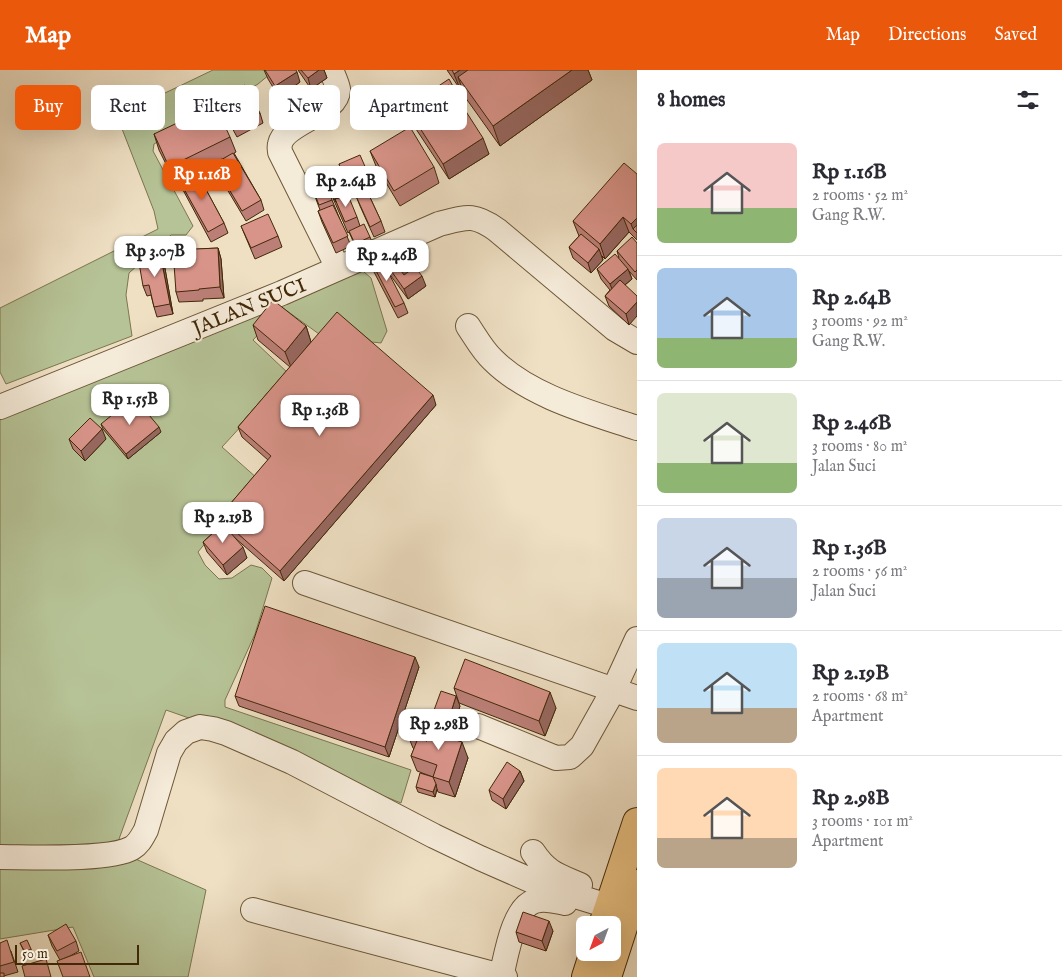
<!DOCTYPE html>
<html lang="en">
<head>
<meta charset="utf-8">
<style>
  body { margin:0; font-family:"IM FELL English",serif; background:#f2f2f3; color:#2b2b33; height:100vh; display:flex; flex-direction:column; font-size:19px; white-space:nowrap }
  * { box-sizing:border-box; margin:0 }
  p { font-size:16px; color:#7c7c81 }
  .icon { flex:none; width:28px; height:28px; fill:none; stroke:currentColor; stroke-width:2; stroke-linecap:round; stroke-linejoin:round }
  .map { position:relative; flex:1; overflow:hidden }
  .side { display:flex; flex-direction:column; background:#fff; width:425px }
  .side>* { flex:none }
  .banner { position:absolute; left:15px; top:15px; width:475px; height:45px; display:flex; gap:10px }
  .needle { width:32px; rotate:221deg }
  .buttons { position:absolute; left:576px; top:846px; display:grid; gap:10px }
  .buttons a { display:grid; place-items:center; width:45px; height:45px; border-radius:8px; background:#fff; box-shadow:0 5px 20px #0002; font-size:25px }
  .scale { position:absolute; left:15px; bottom:12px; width:124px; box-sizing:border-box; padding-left:5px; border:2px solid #422908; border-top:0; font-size:14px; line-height:18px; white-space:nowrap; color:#422908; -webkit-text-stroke:4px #f5ebd9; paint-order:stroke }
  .price { position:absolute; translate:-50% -42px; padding:0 11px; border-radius:10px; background:#fff; color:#222; font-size:16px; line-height:32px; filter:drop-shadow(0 1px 2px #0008) }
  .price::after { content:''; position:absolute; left:50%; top:30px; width:15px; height:11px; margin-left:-8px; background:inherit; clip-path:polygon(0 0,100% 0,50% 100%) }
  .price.active { background:#ea580c; color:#fff }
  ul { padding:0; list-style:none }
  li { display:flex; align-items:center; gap:15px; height:125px; padding:0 20px }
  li+li { border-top:1px solid #e1e1e2 }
  li span { display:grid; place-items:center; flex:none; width:140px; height:100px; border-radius:8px; color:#555 }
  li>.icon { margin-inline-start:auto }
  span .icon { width:60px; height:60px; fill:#fffc; stroke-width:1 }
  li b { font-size:21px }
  h2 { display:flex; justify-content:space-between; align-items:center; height:60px; padding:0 20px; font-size:21px }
  .tag { padding:0 18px; border-radius:8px; background:#fff; box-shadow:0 5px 20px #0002; font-size:18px; line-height:45px }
  .tag.active { background:#ea580c; color:#fff }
  header { display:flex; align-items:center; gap:30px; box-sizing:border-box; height:70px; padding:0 25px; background:#ea580c; color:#fff }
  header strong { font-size:24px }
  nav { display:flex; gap:28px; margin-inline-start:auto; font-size:18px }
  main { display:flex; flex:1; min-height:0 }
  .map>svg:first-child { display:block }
  .green { fill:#b6c396; stroke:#7c764f }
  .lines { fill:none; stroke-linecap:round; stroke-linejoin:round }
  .minor-casing { stroke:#6d5737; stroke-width:26 }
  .highway-casing { stroke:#422908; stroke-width:30 }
  .minor { stroke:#f5ebd9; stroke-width:24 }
  .highway { stroke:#e8c082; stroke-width:28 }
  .wall { fill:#bb7f77; stroke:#422908 }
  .shaded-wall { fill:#986861; stroke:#422908 }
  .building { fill:#d9948a; stroke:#422908 }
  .labels { text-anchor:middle; stroke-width:4; stroke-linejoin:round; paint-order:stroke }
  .street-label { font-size:20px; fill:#422908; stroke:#f5ebd9 }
</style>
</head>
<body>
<header>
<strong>Map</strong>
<nav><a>Map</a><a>Directions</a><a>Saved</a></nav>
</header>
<main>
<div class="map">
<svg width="637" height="907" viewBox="0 0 637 907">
  <rect width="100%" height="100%" fill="#efe0c4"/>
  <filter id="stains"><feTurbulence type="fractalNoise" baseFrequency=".004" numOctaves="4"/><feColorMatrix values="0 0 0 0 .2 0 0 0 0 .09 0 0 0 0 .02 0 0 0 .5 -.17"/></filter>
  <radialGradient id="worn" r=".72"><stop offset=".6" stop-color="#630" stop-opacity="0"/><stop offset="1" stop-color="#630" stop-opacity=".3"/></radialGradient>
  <!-- green -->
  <path class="green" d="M 213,0 L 275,0 L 258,14 L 154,74 L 153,81 L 193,156 L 186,165 L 171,165 L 129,203 L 126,225 L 132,266 L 6,314 L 0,302 L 0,238 L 158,159 L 154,141 L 117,46 Z
    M 357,196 L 371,208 L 387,261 L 381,273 L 372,272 L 342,247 L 319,264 L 283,238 L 253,270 L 289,304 L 222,377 L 258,409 L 198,482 L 205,495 L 219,509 L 232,508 L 251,495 L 262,498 L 272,508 L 255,564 L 225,630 L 225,637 L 411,700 L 401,733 L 206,654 L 166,640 L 115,780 L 206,820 L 188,907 L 94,907 L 73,857 L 0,869 L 0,349 Z"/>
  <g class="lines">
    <!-- minor casing -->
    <g class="minor-casing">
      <path id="minor" d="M 331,0 C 333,5 337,13 338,19 C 339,44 284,52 280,74 C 279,77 280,80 280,82 L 338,198
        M 468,256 C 476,268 483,281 493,290 C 529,326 589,342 637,358
        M 0,337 L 282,223 L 439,154 C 467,147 473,143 497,160 L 615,259 L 637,272
        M 305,513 L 637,628
        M 478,656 L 556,688 L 570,687 L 582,676 L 614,619 L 637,569
        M 533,782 C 547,803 557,805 580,815
        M 0,787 C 28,787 110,791 132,778 C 139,774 142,767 146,760 L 169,683 L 176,671 L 186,662 L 200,657 L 213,659 L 226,663 L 292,692 L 434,766 L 480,788 L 546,817 L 608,836
        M 253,840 L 505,907
        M 501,907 C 506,887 513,837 535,831 C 544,828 556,831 565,833"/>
    </g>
    <!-- highway casing -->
    <g class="highway-casing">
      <path id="highway" d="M 603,855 L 637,752
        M 586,907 L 594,882
        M 607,907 L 637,814"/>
    </g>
    <!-- minor -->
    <use href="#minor" class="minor"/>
    <!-- highway -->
    <use href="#highway" class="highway"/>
  </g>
  <!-- wall -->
  <path class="wall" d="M 264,0 L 300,12 L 279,27 L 268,9 Z
    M 298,0 L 324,0 L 327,8 L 311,19 Z
    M 447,0 L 588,0 L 592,10 L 500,76 L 465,27 L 462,18 L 460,19 Z
    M 434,19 L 457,25 L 456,26 L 489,84 L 449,109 L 414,56 L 409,41 L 436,23 Z
    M 218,29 L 260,43 L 263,53 L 237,67 L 222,39 Z
    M 154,64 L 230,67 L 236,82 L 234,83 L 261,130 L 264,140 L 246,151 L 218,104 L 214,94 L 222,89 L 196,101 L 224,153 L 228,163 L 211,172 L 183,120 L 179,110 L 182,108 L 175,112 L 159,80 Z
    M 370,81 L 434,97 L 439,113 L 400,136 L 376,96 Z
    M 339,94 L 370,108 L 374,119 L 367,121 L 381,151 L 385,162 L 374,167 L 360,136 L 356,126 L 352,127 Z
    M 306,102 L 332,130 L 351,176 L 336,183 L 322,152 L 318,141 L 320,140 Z
    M 637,104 L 637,170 L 629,162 L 605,189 L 602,186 L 603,190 L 591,203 L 573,188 L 569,177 L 579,166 L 573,151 Z
    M 329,119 L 357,147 L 360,156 L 370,167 L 372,172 L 357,180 L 349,162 L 348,163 Z
    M 241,156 L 278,166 L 282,177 L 255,189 Z
    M 181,173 L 182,180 L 218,178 L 221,189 L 224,228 L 203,229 L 203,231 L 179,232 L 176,222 Z
    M 637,173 L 637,210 L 629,201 L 632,209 L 625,215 L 629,255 L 609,236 L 605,226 L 610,220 L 601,209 L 597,199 L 619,188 L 617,181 Z
    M 371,191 L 404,233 L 408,243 L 398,248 L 374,202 Z
    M 385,192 L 408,202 L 426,216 L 408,229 L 388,202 Z
    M 164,193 L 173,244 L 157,247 L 154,237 L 151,225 L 147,226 L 143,216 Z
    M 253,255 L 306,256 L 311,272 L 300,286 L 436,335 L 284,511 L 234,467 L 247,488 L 227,505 L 207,482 L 203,472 L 222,455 L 219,447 L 268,390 L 242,367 L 238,357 L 290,297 L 258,270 Z
    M 101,354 L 161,362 L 128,389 L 103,359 Z
    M 69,369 L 106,369 L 85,391 L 73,379 Z
    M 419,597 L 389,687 L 239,636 L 235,626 Z
    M 454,618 L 556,638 L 545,666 L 459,633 Z
    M 460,636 L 453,658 L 457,671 L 468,688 L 455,727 L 438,722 L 437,719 L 435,727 L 418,722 L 416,717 L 433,707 L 417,701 L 411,686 L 414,679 L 413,678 L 409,668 L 434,645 L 433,643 Z
    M 520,701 L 524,711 L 506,739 L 492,730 L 489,720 Z
    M 553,861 L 546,881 L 519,872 L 516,862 Z
    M 48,865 L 76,871 L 79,881 L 70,886 L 60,890 L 52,876 Z
    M 0,873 L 11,881 L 18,902 L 0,907 Z
    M 20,873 L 31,879 L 33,884 L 27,888 Z"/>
  <!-- shaded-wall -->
  <path class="shaded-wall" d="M 319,0 L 324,0 L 327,8 L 311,19 L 308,8 Z
    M 460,0 L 488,0 L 458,7 L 462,18 L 460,19 L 454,4 Z
    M 572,0 L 588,0 L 592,10 L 500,76 L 493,56 Z
    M 297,2 L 300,12 L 279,27 L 275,16 Z
    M 455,20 L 457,25 L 443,34 L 441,29 Z
    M 483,68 L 489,84 L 449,109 L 443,94 Z
    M 623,147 L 629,162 L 605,189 L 600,174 Z
    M 637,148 L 637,163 L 633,159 L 631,154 Z
    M 218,178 L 221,189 L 224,228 L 220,217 Z
    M 599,179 L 603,190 L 591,203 L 588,193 Z
    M 160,183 L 164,193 L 173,244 L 170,234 Z
    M 406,198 L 410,208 L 405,212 L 401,201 Z
    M 628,199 L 632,209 L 614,224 L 610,214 Z
    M 422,206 L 426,216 L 408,229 L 404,219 Z
    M 637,232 L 637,246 L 629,255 L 626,244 Z
    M 306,256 L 311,272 L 291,297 L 285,282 Z
    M 433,325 L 436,335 L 284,511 L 280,501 Z
    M 159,357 L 161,362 L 128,389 L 126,384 Z
    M 102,359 L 106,369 L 85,391 L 81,381 Z
    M 243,477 L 247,488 L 227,505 L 223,495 Z
    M 415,587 L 419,597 L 389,687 L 385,677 Z
    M 550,622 L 556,638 L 545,666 L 539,651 Z
    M 456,626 L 460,636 L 453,658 L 458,673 L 449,668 L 452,659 L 449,649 Z
    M 437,647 L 441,657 L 427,675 Z
    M 462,672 L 468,688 L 455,727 L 449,712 Z
    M 520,701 L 524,711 L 506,739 L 503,729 Z
    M 436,714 L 437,719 L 435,727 L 433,722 Z
    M 549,851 L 553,861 L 546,881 L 542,871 Z"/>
  <!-- building -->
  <path class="building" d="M 265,0 L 296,0 L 297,2 L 275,16 Z
    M 301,0 L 319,0 L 308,8 Z
    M 452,0 L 460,0 L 454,4 Z
    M 468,0 L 572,0 L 493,56 L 458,7 Z
    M 449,9 L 455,20 L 453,21 L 449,15 L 437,23 L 434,19 Z
    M 245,15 L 260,43 L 233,57 L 218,29 Z
    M 449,15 L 483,68 L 443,94 L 409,41 Z
    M 215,35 L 230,67 L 169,97 L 154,64 Z
    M 410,57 L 434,97 L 394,121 L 370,81 Z
    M 233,83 L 261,130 L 242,141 L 214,94 Z
    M 360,85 L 370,108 L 348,117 L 339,94 Z
    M 624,93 L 637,104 L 637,148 L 631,154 L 623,147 L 600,174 L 573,151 Z
    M 319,97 L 332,130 L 319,135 L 306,102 Z
    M 196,101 L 224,153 L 208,162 L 179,110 Z
    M 342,113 L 347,125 L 335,129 L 336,132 L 329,119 Z
    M 367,121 L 381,151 L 370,157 L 356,126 Z
    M 348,125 L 357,147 L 345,152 L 335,129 Z
    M 333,135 L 348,166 L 333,173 L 318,141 Z
    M 268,144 L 278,166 L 251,178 L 241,156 Z
    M 364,154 L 370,167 L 355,174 L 349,161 Z
    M 637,155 L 637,163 L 633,159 Z
    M 581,164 L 599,179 L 588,193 L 569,177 Z
    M 632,167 L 637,173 L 637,200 L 635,202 L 617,181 Z
    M 179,168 L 180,180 L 173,180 L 172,169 Z
    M 218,178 L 220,217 L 199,219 L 199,220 L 176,222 L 173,180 Z
    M 160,183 L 170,234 L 154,237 L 149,215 L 143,216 L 138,187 Z
    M 396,184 L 406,198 L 401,201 L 404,205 L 415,197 L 422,206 L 404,219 L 385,192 Z
    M 615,184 L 628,199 L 610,214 L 597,199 Z
    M 380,186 L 404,233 L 395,237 L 371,191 Z
    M 620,210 L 637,226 L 637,232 L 626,244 L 605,226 Z
    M 273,230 L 306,256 L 285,282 L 253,255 Z
    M 337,242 L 433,325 L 280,501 L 219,447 L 271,386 L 238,357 Z
    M 134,327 L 159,357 L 126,384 L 101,354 Z
    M 90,348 L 102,359 L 81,381 L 69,369 Z
    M 223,454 L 243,477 L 223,495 L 203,472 Z
    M 265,536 L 415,587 L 385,677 L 235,626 Z
    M 465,589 L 550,622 L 539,651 L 454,618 Z
    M 441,621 L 456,626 L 449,649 L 433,643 Z
    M 419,640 L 437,647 L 435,652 L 434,651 L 427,671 L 418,668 L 417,671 L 409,668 Z
    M 434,651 L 452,658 L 449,668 L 462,672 L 449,712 L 433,707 L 437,695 L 411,686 L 418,668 L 427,671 Z
    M 507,692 L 520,701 L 503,729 L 489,720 Z
    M 420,703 L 433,707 L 436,714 L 433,722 L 416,717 Z
    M 523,842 L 549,851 L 542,871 L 516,862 Z
    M 66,854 L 76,871 L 57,881 L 48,865 Z
    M 7,870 L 14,892 L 0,896 L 0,873 Z
    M 27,870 L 31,879 L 25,882 L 20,873 Z
    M 81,882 L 90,907 L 63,907 L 57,891 Z
    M 46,889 L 51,907 L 25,907 L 22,896 Z
    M 0,903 L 4,903 L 4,907 L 0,907 Z"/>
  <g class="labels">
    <!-- street labels -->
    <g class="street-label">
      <text transform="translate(249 236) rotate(-22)" y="7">JALAN SUCI</text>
    </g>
  </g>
  <rect width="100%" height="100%" filter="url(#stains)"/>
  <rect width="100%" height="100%" fill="url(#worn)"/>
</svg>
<div class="buttons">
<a><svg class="needle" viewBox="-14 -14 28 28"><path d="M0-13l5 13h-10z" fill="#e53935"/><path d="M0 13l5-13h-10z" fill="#7c7c81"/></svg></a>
</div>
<div class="scale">50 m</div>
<b class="price active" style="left:202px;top:131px">Rp 1.16B</b>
<b class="price" style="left:346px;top:138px">Rp 2.64B</b>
<b class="price" style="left:155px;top:208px">Rp 3.07B</b>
<b class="price" style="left:387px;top:212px">Rp 2.46B</b>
<b class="price" style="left:130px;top:356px">Rp 1.55B</b>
<b class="price" style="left:320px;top:367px">Rp 1.36B</b>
<b class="price" style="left:223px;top:474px">Rp 2.19B</b>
<b class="price" style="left:439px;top:681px">Rp 2.98B</b>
<div class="banner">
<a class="tag active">Buy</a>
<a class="tag">Rent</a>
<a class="tag">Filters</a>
<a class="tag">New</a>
<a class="tag">Apartment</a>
</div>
</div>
<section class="side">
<h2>8 homes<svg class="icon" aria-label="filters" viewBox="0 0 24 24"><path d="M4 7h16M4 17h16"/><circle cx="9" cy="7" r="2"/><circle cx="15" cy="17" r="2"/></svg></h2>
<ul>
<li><span style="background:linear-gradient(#f6c9c9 65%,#8fb573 0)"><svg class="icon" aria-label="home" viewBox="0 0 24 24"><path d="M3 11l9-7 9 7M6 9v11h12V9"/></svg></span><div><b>Rp 1.16B</b><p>2 rooms · 52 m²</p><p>Gang R.W.</p></div></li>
<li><span style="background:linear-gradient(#a9c7e8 70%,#8fb573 0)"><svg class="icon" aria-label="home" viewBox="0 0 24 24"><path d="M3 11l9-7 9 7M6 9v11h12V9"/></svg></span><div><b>Rp 2.64B</b><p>3 rooms · 92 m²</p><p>Gang R.W.</p></div></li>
<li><span style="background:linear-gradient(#dfe7d0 70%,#8fb573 0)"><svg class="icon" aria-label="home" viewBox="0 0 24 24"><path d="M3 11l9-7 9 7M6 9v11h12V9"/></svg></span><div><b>Rp 2.46B</b><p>3 rooms · 80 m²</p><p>Jalan Suci</p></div></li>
<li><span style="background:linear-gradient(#c9d6e8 60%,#9aa5b1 0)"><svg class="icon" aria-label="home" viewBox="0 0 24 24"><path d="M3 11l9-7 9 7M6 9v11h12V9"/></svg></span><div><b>Rp 1.36B</b><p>2 rooms · 56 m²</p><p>Jalan Suci</p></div></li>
<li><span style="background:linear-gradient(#bfe0f5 65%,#b9a48a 0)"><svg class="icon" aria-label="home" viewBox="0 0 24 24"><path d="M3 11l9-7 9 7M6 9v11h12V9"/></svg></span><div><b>Rp 2.19B</b><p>2 rooms · 68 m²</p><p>Apartment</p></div></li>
<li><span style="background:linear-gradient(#ffd9b3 70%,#b9a48a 0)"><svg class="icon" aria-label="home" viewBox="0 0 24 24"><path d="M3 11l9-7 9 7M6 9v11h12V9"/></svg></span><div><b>Rp 2.98B</b><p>3 rooms · 101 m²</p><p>Apartment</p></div></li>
</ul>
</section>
</main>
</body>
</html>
